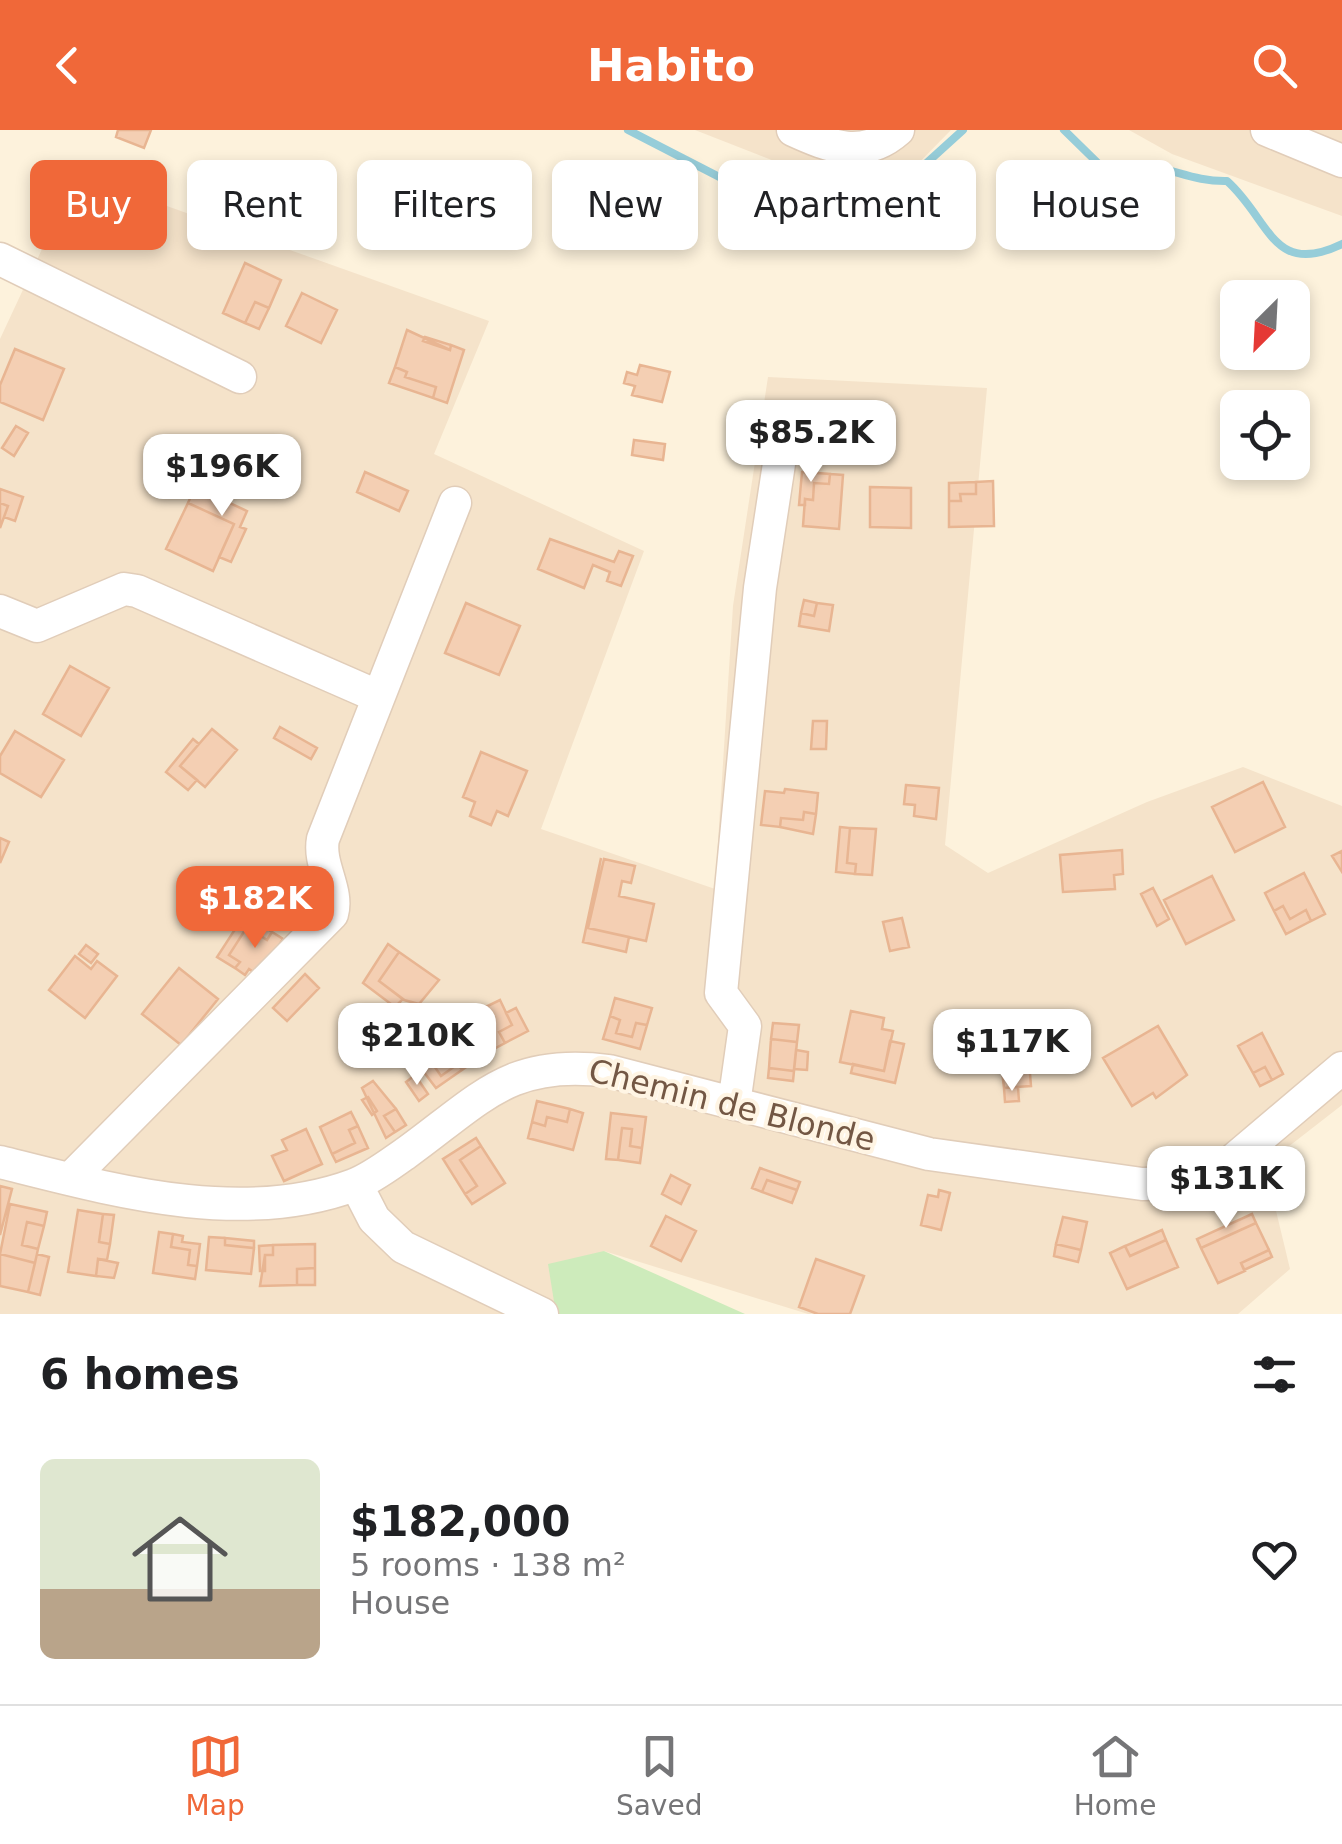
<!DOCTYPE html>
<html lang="en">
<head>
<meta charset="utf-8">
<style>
  body { margin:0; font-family:"DejaVu Sans",sans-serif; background:#f2f2f2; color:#202124; height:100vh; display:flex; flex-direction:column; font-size:38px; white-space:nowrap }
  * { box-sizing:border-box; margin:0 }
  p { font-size:32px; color:#757577 }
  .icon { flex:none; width:55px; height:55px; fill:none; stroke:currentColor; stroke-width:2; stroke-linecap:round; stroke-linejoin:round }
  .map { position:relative; height:1184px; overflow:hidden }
  .details { display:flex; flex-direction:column; background:#fff; flex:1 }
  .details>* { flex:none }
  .guide { position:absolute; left:30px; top:30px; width:1282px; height:90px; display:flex; gap:20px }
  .needle { width:65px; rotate:204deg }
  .controls { position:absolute; left:1220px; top:150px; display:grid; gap:20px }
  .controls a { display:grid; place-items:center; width:90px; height:90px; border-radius:15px; background:#fff; box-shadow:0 5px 15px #0003; font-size:50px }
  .price { position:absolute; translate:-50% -85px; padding:0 22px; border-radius:20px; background:#fff; color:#222; font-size:32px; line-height:65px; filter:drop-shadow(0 2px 5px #0008) }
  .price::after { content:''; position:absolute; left:50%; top:60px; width:30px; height:22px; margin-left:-15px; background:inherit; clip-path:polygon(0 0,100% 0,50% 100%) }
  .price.on { background:#f06839; color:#fff }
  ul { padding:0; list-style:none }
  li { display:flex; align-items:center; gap:30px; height:250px; padding:0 40px }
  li+li { border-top:2px solid #e0e0e0 }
  li span { display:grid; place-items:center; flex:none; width:280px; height:200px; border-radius:15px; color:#555 }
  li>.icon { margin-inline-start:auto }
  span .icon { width:120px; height:120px; fill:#fffc; stroke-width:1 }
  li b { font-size:42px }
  h2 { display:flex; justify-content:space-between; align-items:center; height:120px; padding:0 40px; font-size:42px }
  .tag { padding:0 35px; border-radius:15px; background:#fff; box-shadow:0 5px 15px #0003; font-size:35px; line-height:90px }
  .tag.on { background:#f06839; color:#fff }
  header { display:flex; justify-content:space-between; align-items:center; height:130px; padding:0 40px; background:#f06839; color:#fff; font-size:45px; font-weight:800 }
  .menu { display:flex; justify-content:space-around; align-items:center; height:140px; border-top:2px solid #e0e0e0; background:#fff; font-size:28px; color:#757577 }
  .menu a { display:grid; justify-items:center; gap:5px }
  .menu .on { color:#f06839 }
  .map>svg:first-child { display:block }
  .residential { fill:#f5e3ca }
  .green { fill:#cdebbb }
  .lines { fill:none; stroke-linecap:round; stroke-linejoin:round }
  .stream { stroke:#96cdd9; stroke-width:8 }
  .building { fill:#f4cfb3; stroke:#e8b592; stroke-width:2.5 }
  .minor-casing { stroke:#e1cdb9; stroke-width:35 }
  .minor { stroke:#fff; stroke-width:32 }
  .labels { text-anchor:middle; stroke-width:8; stroke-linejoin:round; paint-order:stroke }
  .street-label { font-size:32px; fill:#735744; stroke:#fff5e4 }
</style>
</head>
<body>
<header><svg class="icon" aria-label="back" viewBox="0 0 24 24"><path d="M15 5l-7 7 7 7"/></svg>Habito<svg class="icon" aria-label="search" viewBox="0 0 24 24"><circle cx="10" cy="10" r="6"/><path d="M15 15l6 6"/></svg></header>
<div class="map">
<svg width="1342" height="1184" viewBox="0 0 1342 1184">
  <rect width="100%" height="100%" fill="#fdf2dc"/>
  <!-- residential -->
  <path class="residential" d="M 695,0 L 951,0 L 902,50 L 856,63 Z
    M 1129,0 L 1342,0 L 1342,86 L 1172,24 Z
    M 77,44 L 489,191 L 434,324 L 644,421 L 541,699 L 715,759 L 733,476 L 768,247 L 987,258 L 945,715 L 988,743 L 1147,672 L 1243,637 L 1342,676 L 1342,975 L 1265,1035 L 1290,1139 L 1238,1184 L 808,1184 L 604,1121 L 556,1184 L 0,1184 L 0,209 Z"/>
  <!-- green -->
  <path class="green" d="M 604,1121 L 745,1184 L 556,1184 L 548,1134 Z"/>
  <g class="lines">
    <!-- stream -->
    <path class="stream" d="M 628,0 L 797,87 L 842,92 L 877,78 L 963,0
      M 1064,0 L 1108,43 C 1158,24 1179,52 1227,51 C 1270,89 1272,148 1342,114"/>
  </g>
  <!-- building -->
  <path class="building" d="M 118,0 L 151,0 L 144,18 L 116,7 Z
    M 223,60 L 257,76 L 246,98 L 212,82 Z
    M 245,133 L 281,150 L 269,178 L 255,172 L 245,193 L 223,183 Z
    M 302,163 L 337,180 L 321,213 L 286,196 Z
    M 255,172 L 269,178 L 259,199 L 245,193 Z
    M 407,200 L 450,220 L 451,215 L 464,220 L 447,273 L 433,268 L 436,257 L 405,247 L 407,242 L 395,237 Z
    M 425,207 L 451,215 L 450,220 L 423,211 Z
    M 15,219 L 64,239 L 43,290 L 0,272 L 0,255 Z
    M 640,235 L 670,242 L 662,272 L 632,265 L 635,256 L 624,253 L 627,242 L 637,245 Z
    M 395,237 L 407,242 L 405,247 L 436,257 L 433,268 L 389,253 Z
    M 16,296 L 28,303 L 14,326 L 2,318 Z
    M 634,310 L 665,314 L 663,330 L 632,325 Z
    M 365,342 L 408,361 L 399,381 L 357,362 Z
    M 802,342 L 830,344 L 829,354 L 814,353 L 813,370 L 805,369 L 805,375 L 799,375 Z
    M 830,344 L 843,345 L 839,399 L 803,396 L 805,369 L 813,370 L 814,353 L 829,354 Z
    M 993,351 L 994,396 L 949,397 L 949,371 L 961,371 L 960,364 L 976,364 L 976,352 Z
    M 976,352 L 976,364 L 960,364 L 961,371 L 949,371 L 949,353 Z
    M 195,357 L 247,381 L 240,397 L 246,399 L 231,432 L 219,427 L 234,394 L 188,373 Z
    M 870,357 L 911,358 L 911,398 L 870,397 Z
    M 0,359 L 23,367 L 15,391 L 4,387 L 8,376 L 0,373 Z
    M 0,373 L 8,376 L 0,398 Z
    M 188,373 L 234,394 L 213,441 L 166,419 Z
    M 550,409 L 614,432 L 619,421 L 633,426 L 621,456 L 607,451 L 610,442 L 593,435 L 584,458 L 538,439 Z
    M 804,470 L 817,473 L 814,486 L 801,483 Z
    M 466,473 L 520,496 L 499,545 L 445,523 Z
    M 817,473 L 833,475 L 829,501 L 799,496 L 801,483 L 814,486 Z
    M 70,536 L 109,558 L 81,606 L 43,584 Z
    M 813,591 L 827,591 L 826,619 L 811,619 Z
    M 280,597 L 317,618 L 311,629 L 274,608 Z
    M 212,599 L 237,620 L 205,657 L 180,636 Z
    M 15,601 L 64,630 L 41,667 L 0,643 L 0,626 Z
    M 193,609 L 199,614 L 180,636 L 197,650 L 188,660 L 166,642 Z
    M 481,622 L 527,641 L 508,686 L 497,681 L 491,695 L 470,686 L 475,672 L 463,667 Z
    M 1263,652 L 1285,697 L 1235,722 L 1212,677 Z
    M 906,655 L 939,658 L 936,689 L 914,686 L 915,675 L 904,674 Z
    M 785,659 L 818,663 L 816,684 L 804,682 L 803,690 L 781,688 L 780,697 L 761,695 L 765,661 L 784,663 Z
    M 804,682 L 816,684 L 813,704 L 780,697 L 781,688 L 803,690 Z
    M 840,697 L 850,698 L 847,733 L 856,734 L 855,744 L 836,742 Z
    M 850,698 L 876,699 L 872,745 L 855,744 L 856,734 L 847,733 Z
    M 0,708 L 9,712 L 0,733 Z
    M 1122,720 L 1123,744 L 1114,745 L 1115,759 L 1063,762 L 1060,725 Z
    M 1342,721 L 1342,742 L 1332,726 Z
    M 601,728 L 588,798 L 629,807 L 626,822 L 583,812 Z
    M 604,729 L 635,736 L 631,753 L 622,751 L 619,766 L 654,774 L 646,811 L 588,798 Z
    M 1304,743 L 1325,784 L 1311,791 L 1306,780 L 1290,789 L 1283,776 L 1274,781 L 1265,763 Z
    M 1212,746 L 1234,790 L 1186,814 L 1164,770 Z
    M 1153,758 L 1169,789 L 1157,796 L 1141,764 Z
    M 1283,776 L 1290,789 L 1306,780 L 1311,791 L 1286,804 L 1274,781 Z
    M 245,784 L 272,802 L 267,810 L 247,797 L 229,825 L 240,832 L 235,838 L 217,827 Z
    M 902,788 L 909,817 L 890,821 L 883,792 Z
    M 247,797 L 267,810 L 272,802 L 283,809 L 259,846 L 249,839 L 245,845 L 235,838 L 240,832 L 229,825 Z
    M 388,814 L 399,822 L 379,851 L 403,869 L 395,877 L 363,853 Z
    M 86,815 L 98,824 L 91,833 L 79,824 Z
    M 399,822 L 439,850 L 419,874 L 404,870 L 379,851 Z
    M 75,826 L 91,839 L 97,831 L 117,846 L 85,888 L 49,860 Z
    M 179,838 L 218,869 L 181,915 L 142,884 Z
    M 305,844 L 319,858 L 287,891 L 273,878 Z
    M 615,868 L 652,878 L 647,895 L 636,893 L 632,907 L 616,903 L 620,890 L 610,886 Z
    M 500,870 L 512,895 L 499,902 L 505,913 L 488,922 L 469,885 Z
    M 516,878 L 528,901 L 505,913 L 499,902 L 512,895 L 506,883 Z
    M 851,881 L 884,888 L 882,899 L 893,901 L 884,941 L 840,932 Z
    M 610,886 L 620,890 L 616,903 L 632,907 L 636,893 L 647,895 L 640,919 L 603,909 Z
    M 773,893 L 799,895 L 797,912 L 771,909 Z
    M 1158,896 L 1187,945 L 1156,968 L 1153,963 L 1132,976 L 1103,928 Z
    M 449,902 L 472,933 L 462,940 L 458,934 L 441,946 L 430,930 L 422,936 L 415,926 Z
    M 1262,903 L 1283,944 L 1272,950 L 1265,937 L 1253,943 L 1238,916 Z
    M 771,909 L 797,912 L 794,941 L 769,938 Z
    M 890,911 L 904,914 L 895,953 L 851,943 L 853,934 L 884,941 Z
    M 796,920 L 808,922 L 807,940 L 794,939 Z
    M 430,930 L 441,946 L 458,934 L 462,940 L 436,958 L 420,937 Z
    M 1029,931 L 1031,956 L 1004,958 L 1001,933 Z
    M 1265,937 L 1272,950 L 1260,956 L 1253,943 Z
    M 769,938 L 794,941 L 793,951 L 768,948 Z
    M 415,945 L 428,964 L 419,971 L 406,952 Z
    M 373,951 L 396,979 L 384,986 L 395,1002 L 386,1008 L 362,958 Z
    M 1018,957 L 1019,971 L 1005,972 L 1004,958 Z
    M 368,967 L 377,981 L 372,985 L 362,970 Z
    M 537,971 L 570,979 L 567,992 L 547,987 L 545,996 L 532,992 Z
    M 396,979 L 406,995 L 395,1002 L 384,986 Z
    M 570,979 L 583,983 L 573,1020 L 528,1008 L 532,992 L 545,996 L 547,987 L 567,992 Z
    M 351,982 L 358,996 L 349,1000 L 355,1013 L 332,1024 L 320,997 Z
    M 611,983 L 646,987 L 642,1018 L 630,1016 L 632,999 L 622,998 L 618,1030 L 606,1029 Z
    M 358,996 L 368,1018 L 336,1032 L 332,1024 L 355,1013 L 349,1000 Z
    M 622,998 L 632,999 L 630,1016 L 642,1018 L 640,1033 L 618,1030 Z
    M 306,999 L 322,1034 L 284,1051 L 272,1026 L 287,1020 L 282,1010 Z
    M 476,1008 L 481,1016 L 460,1030 L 477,1056 L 465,1064 L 443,1029 Z
    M 481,1016 L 505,1053 L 472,1074 L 465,1064 L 477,1056 L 460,1030 Z
    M 760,1038 L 800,1052 L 797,1060 L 767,1050 L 762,1062 L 752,1058 Z
    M 671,1045 L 690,1055 L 681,1074 L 662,1064 Z
    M 767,1050 L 797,1060 L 792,1073 L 762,1062 Z
    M 0,1056 L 12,1059 L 0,1105 Z
    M 939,1060 L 950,1063 L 941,1100 L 921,1095 L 928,1065 L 938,1067 Z
    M 10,1074 L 47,1082 L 44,1096 L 27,1092 L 22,1115 L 38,1119 L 35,1133 L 0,1124 Z
    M 78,1080 L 103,1084 L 99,1112 L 110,1114 L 107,1130 L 98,1129 L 96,1146 L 68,1142 Z
    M 103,1084 L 114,1085 L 110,1114 L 99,1112 Z
    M 1252,1084 L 1256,1093 L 1201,1118 L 1197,1109 Z
    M 666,1086 L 696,1101 L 681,1131 L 651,1116 Z
    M 1063,1087 L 1087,1092 L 1081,1120 L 1056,1114 Z
    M 27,1092 L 44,1096 L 38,1119 L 22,1115 Z
    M 1256,1093 L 1269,1120 L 1241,1133 L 1245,1141 L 1218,1153 L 1201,1118 Z
    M 1162,1100 L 1166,1110 L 1130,1126 L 1125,1116 Z
    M 159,1102 L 173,1104 L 171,1117 L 190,1120 L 188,1135 L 197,1136 L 195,1149 L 153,1143 Z
    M 173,1104 L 183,1106 L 182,1112 L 200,1114 L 197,1136 L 188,1135 L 190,1120 L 171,1117 Z
    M 209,1107 L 225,1108 L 225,1115 L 254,1118 L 251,1144 L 206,1140 Z
    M 225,1108 L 254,1111 L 254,1118 L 225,1115 Z
    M 1166,1110 L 1178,1137 L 1127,1159 L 1110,1123 L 1125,1116 L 1130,1126 Z
    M 315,1114 L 315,1138 L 297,1139 L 297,1155 L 260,1156 L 265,1125 L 273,1125 L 273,1115 Z
    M 1056,1114 L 1081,1120 L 1078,1132 L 1054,1126 Z
    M 273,1115 L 273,1125 L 265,1125 L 265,1141 L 260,1141 L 259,1116 Z
    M 1269,1120 L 1272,1127 L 1244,1140 L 1241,1133 Z
    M 0,1124 L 35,1133 L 28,1162 L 0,1156 Z
    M 37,1124 L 49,1127 L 40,1165 L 28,1162 Z
    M 98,1129 L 118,1133 L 114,1148 L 96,1146 Z
    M 816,1129 L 864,1146 L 850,1184 L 818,1184 L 799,1177 Z
    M 315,1138 L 315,1155 L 297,1155 L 297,1139 Z"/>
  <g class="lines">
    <!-- minor casing -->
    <g class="minor-casing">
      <path id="minor" d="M 793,0 C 830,17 864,30 898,0
        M 1267,0 L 1342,31
        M 0,129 L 240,247
        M 0,481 L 37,496 L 124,459 L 137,461 L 377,566
        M 734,974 L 745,896 L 721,863 L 760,458 L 786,288
        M 0,1032 C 112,1060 241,1097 354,1055 C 372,1048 390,1034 406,1023 C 482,968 510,928 609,941 L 929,1024 L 1142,1054 L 1187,1053 L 1225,1037 L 1342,938
        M 70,1049 L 332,784 C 339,760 318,735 323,709 L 455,373
        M 356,1054 L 374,1089 L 403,1117 L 542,1184"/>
    </g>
    <!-- minor -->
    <use href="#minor" class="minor"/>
  </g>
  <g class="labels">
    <!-- street labels -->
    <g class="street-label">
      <text transform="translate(732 975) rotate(14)" y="11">Chemin de Blonde</text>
    </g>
  </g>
</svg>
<div class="controls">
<a><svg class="needle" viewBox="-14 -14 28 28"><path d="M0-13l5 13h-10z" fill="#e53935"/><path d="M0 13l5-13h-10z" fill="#757577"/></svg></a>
<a><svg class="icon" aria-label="locate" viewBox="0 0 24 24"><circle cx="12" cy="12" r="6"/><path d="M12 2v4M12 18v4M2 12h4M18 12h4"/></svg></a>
</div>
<b class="price" style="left:811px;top:355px">$85.2K</b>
<b class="price" style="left:222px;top:389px">$196K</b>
<b class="price on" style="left:255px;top:821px">$182K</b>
<b class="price" style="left:417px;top:958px">$210K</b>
<b class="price" style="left:1012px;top:964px">$117K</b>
<b class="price" style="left:1226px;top:1101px">$131K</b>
<div class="guide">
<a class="tag on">Buy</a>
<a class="tag">Rent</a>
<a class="tag">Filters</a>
<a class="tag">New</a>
<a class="tag">Apartment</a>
<a class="tag">House</a>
</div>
</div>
<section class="details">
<h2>6 homes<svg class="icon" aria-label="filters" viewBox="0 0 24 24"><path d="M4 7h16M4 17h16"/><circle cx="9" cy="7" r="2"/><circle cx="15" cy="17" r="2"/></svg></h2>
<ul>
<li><span style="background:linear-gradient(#dfe7d0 65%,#b9a48a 0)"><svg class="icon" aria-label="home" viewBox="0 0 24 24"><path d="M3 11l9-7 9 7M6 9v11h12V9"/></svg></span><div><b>$182,000</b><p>5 rooms · 138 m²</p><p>House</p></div><svg class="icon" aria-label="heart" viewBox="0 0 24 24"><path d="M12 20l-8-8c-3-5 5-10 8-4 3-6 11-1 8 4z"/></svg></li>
</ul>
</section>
<nav class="menu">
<a class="on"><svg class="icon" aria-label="map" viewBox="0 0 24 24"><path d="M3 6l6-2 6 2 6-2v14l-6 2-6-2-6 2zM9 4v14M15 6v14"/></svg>Map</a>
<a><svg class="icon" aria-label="saved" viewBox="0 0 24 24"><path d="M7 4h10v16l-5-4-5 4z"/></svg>Saved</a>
<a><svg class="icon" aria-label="home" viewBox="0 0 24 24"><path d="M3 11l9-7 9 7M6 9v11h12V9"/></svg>Home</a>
</nav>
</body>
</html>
